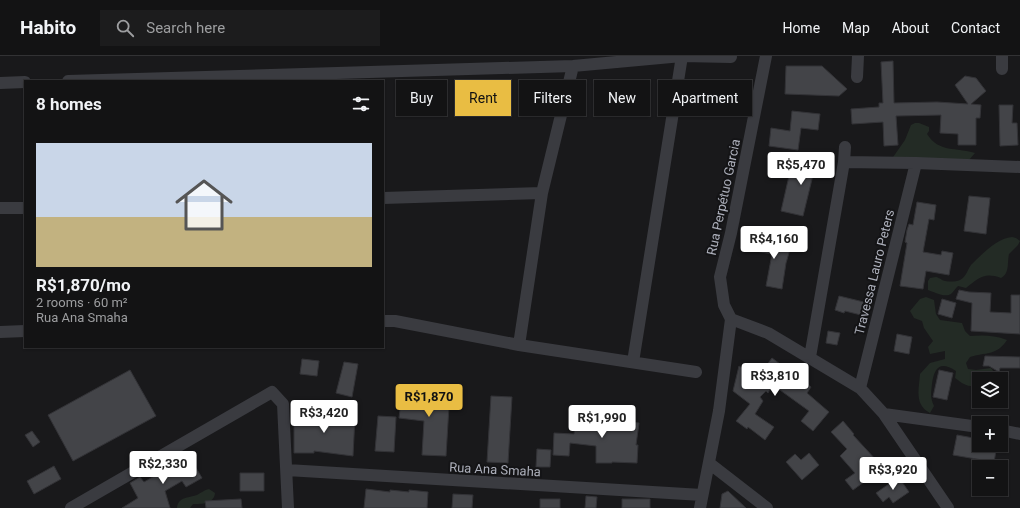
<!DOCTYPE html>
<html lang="en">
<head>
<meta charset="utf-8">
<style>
  body { margin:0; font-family:Roboto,sans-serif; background:#1c1c1d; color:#f1f3f6; height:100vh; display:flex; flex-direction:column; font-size:15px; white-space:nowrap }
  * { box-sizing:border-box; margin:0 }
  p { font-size:13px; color:#9d9ea0 }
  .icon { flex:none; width:22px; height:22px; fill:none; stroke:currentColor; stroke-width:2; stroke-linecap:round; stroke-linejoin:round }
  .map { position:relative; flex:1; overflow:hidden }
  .details { position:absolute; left:24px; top:24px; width:360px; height:268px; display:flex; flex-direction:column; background:#131314; border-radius:0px; box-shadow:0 1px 3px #0004,0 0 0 1px #323234 }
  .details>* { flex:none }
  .guide { position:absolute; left:396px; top:24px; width:380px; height:36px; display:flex; gap:8px }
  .buttons { position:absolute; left:972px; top:316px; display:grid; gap:8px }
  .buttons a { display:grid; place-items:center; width:36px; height:36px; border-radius:0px; background:#131314; box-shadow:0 1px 3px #0004,0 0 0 1px #323234; font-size:20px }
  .price { position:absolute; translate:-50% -34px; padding:0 9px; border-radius:4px; background:#fff; color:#222; font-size:13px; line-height:26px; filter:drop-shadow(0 1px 2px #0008) }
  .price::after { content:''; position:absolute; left:50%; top:24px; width:12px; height:9px; margin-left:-6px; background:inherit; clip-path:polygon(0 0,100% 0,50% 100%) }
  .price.current { background:#e9bd43; color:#111 }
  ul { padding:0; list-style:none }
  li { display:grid; align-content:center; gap:8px; height:212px; padding:0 12px }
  li span { display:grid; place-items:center; height:124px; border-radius:0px; color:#555 }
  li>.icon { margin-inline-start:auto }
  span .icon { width:72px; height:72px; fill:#fffc; stroke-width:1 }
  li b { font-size:17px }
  h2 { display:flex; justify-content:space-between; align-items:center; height:48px; padding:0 12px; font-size:17px }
  .tag { padding:0 14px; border-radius:0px; background:#131314; box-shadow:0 1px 3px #0004,0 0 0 1px #323234; font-size:14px; line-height:36px }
  .tag.current { background:#e9bd43; color:#111 }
  header { display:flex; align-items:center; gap:24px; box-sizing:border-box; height:56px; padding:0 20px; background:#131314; border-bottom:1px solid #323234 }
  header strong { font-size:19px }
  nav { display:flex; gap:22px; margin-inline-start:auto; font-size:14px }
  .search { width:280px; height:36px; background:#1c1c1d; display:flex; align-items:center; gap:10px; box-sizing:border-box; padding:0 14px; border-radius:0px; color:#9d9ea0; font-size:15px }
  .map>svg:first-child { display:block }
  .green { fill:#232b25 }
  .building { fill:#434448; stroke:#333337 }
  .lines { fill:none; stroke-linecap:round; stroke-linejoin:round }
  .minor { stroke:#3a3b40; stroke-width:12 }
  .labels { text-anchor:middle; stroke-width:4; stroke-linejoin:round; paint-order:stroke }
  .street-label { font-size:13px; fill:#acafba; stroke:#141416 }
</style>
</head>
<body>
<header>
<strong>Habito</strong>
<div class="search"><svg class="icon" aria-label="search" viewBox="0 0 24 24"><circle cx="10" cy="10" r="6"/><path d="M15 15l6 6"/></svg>Search here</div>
<nav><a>Home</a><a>Map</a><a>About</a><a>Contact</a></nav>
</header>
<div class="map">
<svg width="1020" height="452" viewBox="0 0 1020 452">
  <rect width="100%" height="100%" fill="#19191b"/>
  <!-- green -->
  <path class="green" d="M 915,67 L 919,67 L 929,71 L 929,75 L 927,78 C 939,97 956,91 975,97 L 969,104 L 891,104 L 905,84 L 911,69 Z
    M 1012,181 L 1016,182 L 1020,185 L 1018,189 L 1009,198 C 1007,207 1010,217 1001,222 C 984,216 979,222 966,232 L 958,230 C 955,233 954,235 951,238 C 945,242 934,236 928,234 L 928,225 L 930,222 C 932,222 934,221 936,221 C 937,221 941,223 942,224 C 947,226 955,226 960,224 C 967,220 967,214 971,209 C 981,199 997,182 1012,181 Z
    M 926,241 L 934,244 L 936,258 L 940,264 L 962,267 L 965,275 L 970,280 C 983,279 994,279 1007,284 C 997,300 985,296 970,301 L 966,307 L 968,313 L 976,314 L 991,312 L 996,319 L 991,323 L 979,323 L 979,328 L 977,330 C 967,331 963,328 955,322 L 956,315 C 940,304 934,312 932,328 C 931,337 930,342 934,350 L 930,357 C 914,349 919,333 920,318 L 930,307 L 945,303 L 945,295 L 930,298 L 928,291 L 933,285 L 924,272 L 922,265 L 914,262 L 910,255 L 920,243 Z
    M 209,433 L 215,437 C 214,448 202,448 193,448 L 190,452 L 177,452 C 178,441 188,442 197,439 C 201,437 204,434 209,433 Z"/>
  <!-- building -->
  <path class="building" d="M 893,5 L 894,47 L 937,46 L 968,48 L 955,29 L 965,20 L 976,22 L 986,35 L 971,48 L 981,49 L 980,62 L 976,62 L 976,89 L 958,89 L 958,78 L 940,77 L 941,59 L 896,60 L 898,89 L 884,90 L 883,66 L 852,68 L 851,53 L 879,51 L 879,47 L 883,47 L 881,6 Z
    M 786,10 L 822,10 L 847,33 L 839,40 L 785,38 Z
    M 999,49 L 1013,49 L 1012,67 L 1017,67 L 1018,89 L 1000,90 Z
    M 792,55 L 820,58 L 818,74 L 801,72 L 798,94 L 769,90 L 771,72 L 790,75 Z
    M 801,101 L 825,106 L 822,120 L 813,119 L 803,160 L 781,155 L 789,120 L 797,121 Z
    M 969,140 L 990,142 L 986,178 L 964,175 Z
    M 917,146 L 936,149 L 934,164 L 929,163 L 923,196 L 941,199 L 942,195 L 953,197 L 949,219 L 926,215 L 923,233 L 900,230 L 907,187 L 905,186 L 907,174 L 909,168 L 913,169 Z
    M 752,182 L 791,190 L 786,207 L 782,233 L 766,230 L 772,198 L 750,194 Z
    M 959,234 L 969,236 L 991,237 L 990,256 L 1011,257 L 1011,239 L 1020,239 L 1020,278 L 971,275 L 972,247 L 956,243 Z
    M 839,240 L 868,247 L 865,260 L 845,255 L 844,257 L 835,254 Z
    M 942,243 L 956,247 L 952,262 L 938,258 Z
    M 828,275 L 840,277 L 837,289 L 826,287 Z
    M 897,278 L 912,281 L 909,298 L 894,295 Z
    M 985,300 L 1020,301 L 1020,312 L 1000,312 L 999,316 L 989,310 L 983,310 Z
    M 772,302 L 811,331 L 807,337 L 829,356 L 813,375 L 801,365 L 809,355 L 773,329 L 768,337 L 766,335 L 760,341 L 763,345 L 755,358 L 774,371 L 765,384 L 748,371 L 747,373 L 736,365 L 750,348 L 733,335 L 739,310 L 757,322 Z
    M 302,303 L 319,305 L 317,320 L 300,318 Z
    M 344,306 L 358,308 L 352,341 L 336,337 Z
    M 130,314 L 156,360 L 73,405 L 48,359 Z
    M 939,314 L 953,317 L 947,344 L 933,341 Z
    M 426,332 L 450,333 L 446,400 L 422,399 L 424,365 L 399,362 L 402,336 L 426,338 Z
    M 491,340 L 512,341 L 508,407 L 487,406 Z
    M 294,357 L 355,360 L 353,400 L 314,395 L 314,397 L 294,397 Z
    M 576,357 L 618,362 L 618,364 L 639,367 L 636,389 L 638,389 L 637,407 L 612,406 L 612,407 L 596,407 L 596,390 L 570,387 L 569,400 L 553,399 L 554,377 L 574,378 Z
    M 378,360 L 396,361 L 394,396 L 375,395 Z
    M 843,365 L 854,378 L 853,379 L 877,405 L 879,403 L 884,412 L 863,424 L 864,426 L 853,434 L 845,424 L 855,417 L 840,400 L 847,393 L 831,376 Z
    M 32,375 L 40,386 L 33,391 L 25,379 Z
    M 957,379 L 979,383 L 979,389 L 997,389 L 994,406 L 953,399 Z
    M 537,393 L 551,394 L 550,411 L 536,411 Z
    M 809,397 L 819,409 L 802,424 L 786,406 L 795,398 L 801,404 Z
    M 189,400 L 202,422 L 186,431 L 182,425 L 165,435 L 170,452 L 122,452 L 138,442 L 130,427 L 140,421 L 144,426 Z
    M 54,410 L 61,423 L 34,438 L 27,425 Z
    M 240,417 L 264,417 L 264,435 L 240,435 Z
    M 896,423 L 900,423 L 909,436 L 893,447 L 889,441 L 883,446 L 876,437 Z
    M 366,433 L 390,436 L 390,434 L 409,436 L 409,434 L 428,436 L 427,452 L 364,452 Z
    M 728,435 L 746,452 L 720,452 L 722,438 Z
    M 453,438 L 473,439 L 472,452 L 452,452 Z
    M 586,440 L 597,441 L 596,452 L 585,452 Z
    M 241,443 L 242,452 L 206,452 L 205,445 Z
    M 540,443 L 560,443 L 560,452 L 540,452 Z
    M 622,443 L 650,443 L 650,452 L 622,452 Z"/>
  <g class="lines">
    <!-- minor -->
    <path class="minor" d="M 1002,13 L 1002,0
      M 857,21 L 858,0
      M 68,25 L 573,10 L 682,0 L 731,1
      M 0,27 L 25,26
      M 844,106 L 916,107 L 1020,111
      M 383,142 L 542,137
      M 0,152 L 25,152
      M 731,263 L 768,277 L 860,332 L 884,358 L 948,452
      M 383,265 L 395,265 L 519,289 L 696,316
      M 0,276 L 25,275
      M 519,289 L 542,137 L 573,10
      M 810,301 L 844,106 L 845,91
      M 633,306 L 682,0
      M 860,332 L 916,107
      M 884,358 L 979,371
      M 1001,374 L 1020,378
      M 709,407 L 767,452
      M 287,414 L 702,439
      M 71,452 L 272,336 L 283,348 L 288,452
      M 700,452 L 719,355 L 731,263 L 724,249 L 720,221 L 731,177 L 766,0"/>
  </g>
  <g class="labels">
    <!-- street labels -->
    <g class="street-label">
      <text transform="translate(723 141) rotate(-78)" y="5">Rua Perpétuo Garcia</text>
      <text transform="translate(874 216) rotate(-76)" y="5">Travessa Lauro Peters</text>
      <text transform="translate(495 413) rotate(3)" y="5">Rua Ana Smaha</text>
    </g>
  </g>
</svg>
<div class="buttons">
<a><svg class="icon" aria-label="layers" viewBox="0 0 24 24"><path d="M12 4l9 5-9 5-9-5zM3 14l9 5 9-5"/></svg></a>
<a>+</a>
<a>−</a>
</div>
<b class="price" style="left:801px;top:130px">R$5,470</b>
<b class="price" style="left:774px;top:204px">R$4,160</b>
<b class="price" style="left:775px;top:341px">R$3,810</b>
<b class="price current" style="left:429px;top:362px">R$1,870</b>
<b class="price" style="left:324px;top:378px">R$3,420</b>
<b class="price" style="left:602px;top:383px">R$1,990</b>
<b class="price" style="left:163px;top:429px">R$2,330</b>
<b class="price" style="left:893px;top:435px">R$3,920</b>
<div class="guide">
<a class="tag">Buy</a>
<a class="tag current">Rent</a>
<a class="tag">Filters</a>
<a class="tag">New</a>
<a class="tag">Apartment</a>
</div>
<section class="details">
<h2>8 homes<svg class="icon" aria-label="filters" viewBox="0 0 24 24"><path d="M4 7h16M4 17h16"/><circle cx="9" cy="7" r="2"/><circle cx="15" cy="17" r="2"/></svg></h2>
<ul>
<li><span style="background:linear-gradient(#c9d6e8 60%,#c2b280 0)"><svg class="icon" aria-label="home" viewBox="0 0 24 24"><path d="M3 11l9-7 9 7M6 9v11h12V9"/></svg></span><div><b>R$1,870/mo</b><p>2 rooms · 60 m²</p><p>Rua Ana Smaha</p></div></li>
</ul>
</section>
</div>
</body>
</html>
